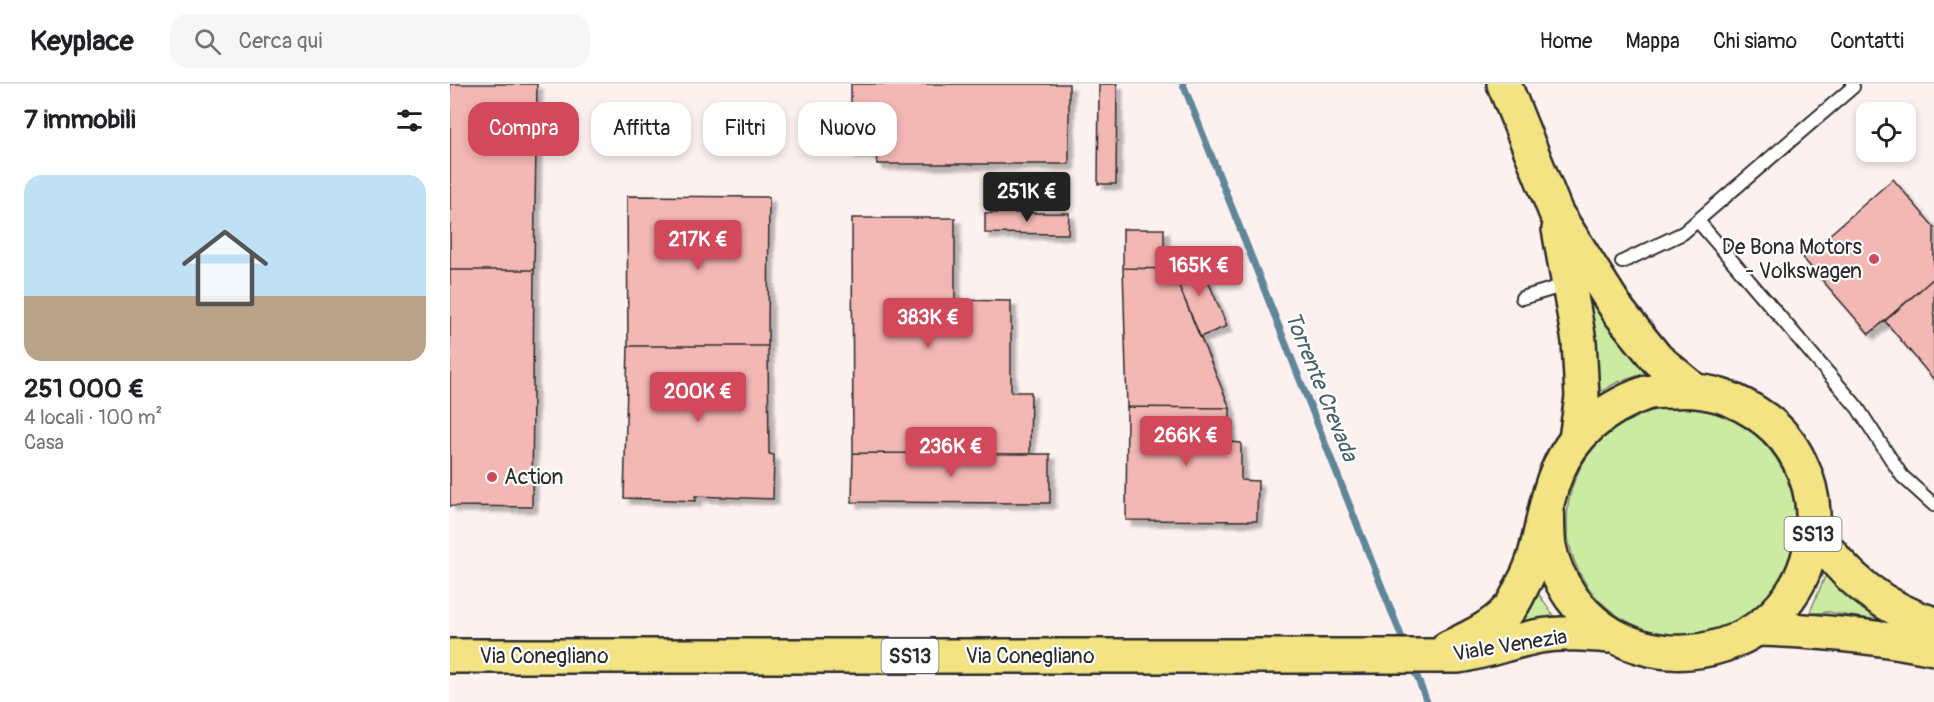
<!DOCTYPE html>
<html lang="it">
<head>
<meta charset="utf-8">
<style>
  body { margin:0; font-family:Pangolin,sans-serif; background:#f6f6f6; color:#202124; height:100vh; display:flex; flex-direction:column; font-size:22px; white-space:nowrap }
  * { box-sizing:border-box; margin:0 }
  p { font-size:20px; color:#757577 }
  .icon { flex:none; width:33px; height:33px; fill:none; stroke:currentColor; stroke-width:2; stroke-linecap:round; stroke-linejoin:round }
  .map { position:relative; flex:1; overflow:hidden }
  .drawer { display:flex; flex-direction:column; background:#fff; width:450px }
  .drawer>* { flex:none }
  .top-card { position:absolute; left:18px; top:18px; width:570px; height:54px; display:flex; gap:12px }
  .controls { position:absolute; left:1406px; top:18px; display:grid; gap:12px }
  .controls a { display:grid; place-items:center; width:60px; height:60px; border-radius:12px; background:#fff; box-shadow:0 3px 9px #0003; font-size:30px }
  .price { position:absolute; translate:-50% -51px; padding:0 14px; border-radius:6px; background:#d1495b; color:#fff; font-size:20px; line-height:39px; filter:drop-shadow(0 2px 3px #0008) }
  .price::after { content:''; position:absolute; left:50%; top:36px; width:18px; height:14px; margin-left:-9px; background:inherit; clip-path:polygon(0 0,100% 0,50% 100%) }
  .price.active { background:#222; color:#fff }
  ul { padding:0; list-style:none }
  li { display:grid; align-content:center; gap:12px; height:318px; padding:0 24px }
  li+li { border-top:2px solid #e0e0e0 }
  li span { display:grid; place-items:center; height:186px; border-radius:18px; color:#555 }
  li>.icon { margin-inline-start:auto }
  span .icon { width:108px; height:108px; fill:#fffc; stroke-width:1 }
  li b { font-size:26px }
  h2 { display:flex; justify-content:space-between; align-items:center; height:72px; padding:0 24px; font-size:26px }
  .pill { padding:0 21px; border-radius:18px; background:#fff; box-shadow:0 3px 9px #0003; font-size:21px; line-height:54px }
  .pill.active { background:#d1495b; color:#fff }
  header { display:flex; align-items:center; gap:36px; box-sizing:border-box; height:84px; padding:0 30px; background:#fff; border-bottom:2px solid #e0e0e0 }
  header strong { font-size:28px }
  nav { display:flex; gap:33px; margin-inline-start:auto; font-size:21px }
  .search { width:420px; height:54px; background:#f6f6f6; display:flex; align-items:center; gap:15px; box-sizing:border-box; padding:0 21px; border-radius:18px; color:#757577; font-size:22px }
  main { display:flex; flex:1; min-height:0 }
  .map>svg:first-child { display:block }
  .green { fill:#cbeaa2; stroke:#7b8a66; stroke-width:1.5 }
  .lines { fill:none; stroke-linecap:round; stroke-linejoin:round }
  .stream { stroke:#5f8799; stroke-width:7 }
  .building { fill:#f3b7b4; stroke:#2b2b2b; stroke-width:1.5; filter:url(#shadow) }
  .lane-casing { stroke:#2b2b2b; stroke-width:16 }
  .primary-casing { stroke:#2b2b2b; stroke-width:38 }
  .lane { stroke:#fff; stroke-width:12 }
  .primary { stroke:#f4e382; stroke-width:33 }
  .poi-dot { fill:#d1495b; stroke:#fff; stroke-width:2 }
  .labels { text-anchor:middle; stroke-width:4.5; stroke-linejoin:round; paint-order:stroke }
  .shield { fill:#fff; stroke:#6b6b6b; stroke-width:1.5 }
  .shield-label { font-size:20px; font-weight:bold; fill:#2b2b2b }
  .poi-label { font-size:21px; fill:#2b2b2b; stroke:#fff; text-anchor:end }
  .street-label { font-size:21px; fill:#2b2b2b; stroke:#fff }
  .water-label { font-size:22px; font-style:italic; fill:#49616b; stroke:#fff }
</style>
</head>
<body>
<header>
<strong>Keyplace</strong>
<div class="search"><svg class="icon" aria-label="search" viewBox="0 0 24 24"><circle cx="10" cy="10" r="6"/><path d="M15 15l6 6"/></svg>Cerca qui</div>
<nav><a>Home</a><a>Mappa</a><a>Chi siamo</a><a>Contatti</a></nav>
</header>
<main>
<section class="drawer">
<h2>7 immobili<svg class="icon" aria-label="filters" viewBox="0 0 24 24"><path d="M4 7h16M4 17h16"/><circle cx="9" cy="7" r="2"/><circle cx="15" cy="17" r="2"/></svg></h2>
<ul>
<li><span style="background:linear-gradient(#bfe0f5 65%,#b9a48a 0)"><svg class="icon" aria-label="home" viewBox="0 0 24 24"><path d="M3 11l9-7 9 7M6 9v11h12V9"/></svg></span><div><b>251 000 €</b><p>4 locali · 100 m²</p><p>Casa</p></div></li>
</ul>
</section>
<div class="map">
<svg width="1484" height="618" viewBox="0 0 1484 618">
  <defs>
    <filter id="shadow"><feDropShadow dx="5.5" dy="5.5" stdDeviation="1.5" flood-color="#0004"/></filter>
  </defs>
  <rect width="100%" height="100%" fill="#fdf1f0"/>
  <filter id="ink" filterUnits="userSpaceOnUse"><feTurbulence type="fractalNoise" baseFrequency=".0167" numOctaves="2"/><feDisplacementMap in="SourceGraphic" scale="12" xChannelSelector="R" yChannelSelector="G"/><feConvolveMatrix kernelMatrix="1 2 1 2 8 2 1 2 1" color-interpolation-filters="sRGB"/></filter>
  <g filter="url(#ink)">
    <!-- green -->
    <path class="green" d="M 1136,204 L 1199,288 L 1166,299 L 1147,310 Z
      M1117 437a114 114 0 1 1 228 0a114 114 0 1 1-228 0Z
      M 1377,488 L 1456,542 L 1378,528 L 1359,530 Z
      M 1085,505 L 1109,539 L 1055,548 Z"/>
    <g class="lines">
      <!-- stream -->
      <path class="stream" d="M 733,0 L 956,564
        M 962,580 L 977,618"/>
    </g>
    <!-- building -->
    <path class="building" d="M 0,0 L 87,0 L 84,186 L 0,186 Z
      M 401,0 L 619,0 L 619,80 L 427,80 L 426,69 L 401,69 Z
      M 649,0 L 667,0 L 666,100 L 648,100 Z
      M 1443,95 L 1484,143 L 1484,194 L 1419,250 L 1353,174 Z
      M 177,112 L 319,113 L 318,262 L 178,262 Z
      M 535,129 L 619,129 L 618,150 L 535,149 Z
      M 402,134 L 505,134 L 505,216 L 561,217 L 561,308 L 581,308 L 580,370 L 403,369 Z
      M 673,145 L 714,145 L 714,165 L 722,165 L 722,185 L 673,184 Z
      M 748,173 L 777,242 L 750,253 L 722,185 Z
      M 673,184 L 722,185 L 780,324 L 677,323 Z
      M 0,186 L 84,186 L 82,423 L 0,422 Z
      M 1484,194 L 1484,296 L 1435,237 Z
      M 178,262 L 318,262 L 319,370 L 324,371 L 323,415 L 245,412 L 246,417 L 174,414 Z
      M 677,323 L 780,324 L 780,358 L 791,359 L 791,396 L 808,397 L 807,437 L 676,436 Z
      M 403,369 L 600,370 L 600,419 L 402,418 Z"/>
    <g class="lines">
      <!-- lane casing -->
      <g class="lane-casing">
        <path id="lane" d="M 1248,137 L 1407,323 L 1452,392 L 1484,421
          M 1172,178 L 1233,149 L 1403,3 L 1402,0
          M 1072,214 L 1105,204"/>
      </g>
      <!-- primary casing -->
      <g class="primary-casing">
        <path id="primary" d="M 1054,0 L 1106,129 L 1169,228 L 1207,275 L 1243,305
          M 1109,145 L 1129,257 L 1132,313 L 1126,355
          M 1364,447 C 1393,492 1432,524 1484,540
          M 1311,545 C 1370,547 1426,552 1484,564
          M 998,564 C 1019,554 1042,544 1058,526 C 1065,519 1069,508 1073,500 C 1093,465 1091,424 1107,388 C 1124,348 1157,323 1196,309 C 1204,307 1213,307 1221,307 C 1258,304 1287,314 1316,336 C 1344,357 1362,395 1363,429 C 1369,564 1198,618 1121,513 C 1111,498 1102,480 1099,462 C 1097,450 1098,437 1097,426
          M 0,572 L 1008,572 C 1036,568 1062,557 1090,552 C 1113,548 1137,550 1160,552"/>
      </g>
      <!-- lane -->
      <use href="#lane" class="lane"/>
      <!-- primary -->
      <use href="#primary" class="primary"/>
    </g>
  </g>
  <!-- markers -->
  <g class="poi-dot">
    <circle cx="1424" cy="175" r="6"/>
    <circle cx="42" cy="393" r="6"/>
  </g>
  <g class="labels">
    <!-- shield labels -->
    <g class="shield">
      <rect x="1334.5" y="433" width="57" height="34" rx="4.5"/>
      <rect x="431.5" y="555" width="57" height="34" rx="4.5"/>
    </g>
    <g class="shield-label">
      <text x="1363" y="457">SS13</text>
      <text x="460" y="579">SS13</text>
    </g>
    <!-- poi labels -->
    <g class="poi-label">
      <text x="1412" y="170">De Bona Motors<tspan x="1412" dy="24">- Volkswagen</tspan></text>
      <text x="54" y="400" text-anchor="start">Action</text>
    </g>
    <!-- street labels -->
    <g class="street-label">
      <text transform="translate(1060 561) rotate(-9)" y="7">Viale Venezia</text>
      <text x="94" y="579">Via Conegliano</text>
      <text x="580" y="579">Via Conegliano</text>
    </g>
    <!-- water labels -->
    <g class="water-label">
      <text transform="translate(872 302) rotate(68)" y="8">Torrente Crevada</text>
    </g>
  </g>
</svg>
<div class="controls">
<a><svg class="icon" aria-label="locate" viewBox="0 0 24 24"><circle cx="12" cy="12" r="6"/><path d="M12 2v4M12 18v4M2 12h4M18 12h4"/></svg></a>
</div>
<b class="price active" style="left:577px;top:139px">251K €</b>
<b class="price" style="left:248px;top:187px">217K €</b>
<b class="price" style="left:749px;top:213px">165K €</b>
<b class="price" style="left:478px;top:265px">383K €</b>
<b class="price" style="left:248px;top:339px">200K €</b>
<b class="price" style="left:736px;top:383px">266K €</b>
<b class="price" style="left:501px;top:394px">236K €</b>
<div class="top-card">
<a class="pill active">Compra</a>
<a class="pill">Affitta</a>
<a class="pill">Filtri</a>
<a class="pill">Nuovo</a>
</div>
</div>
</main>
</body>
</html>
